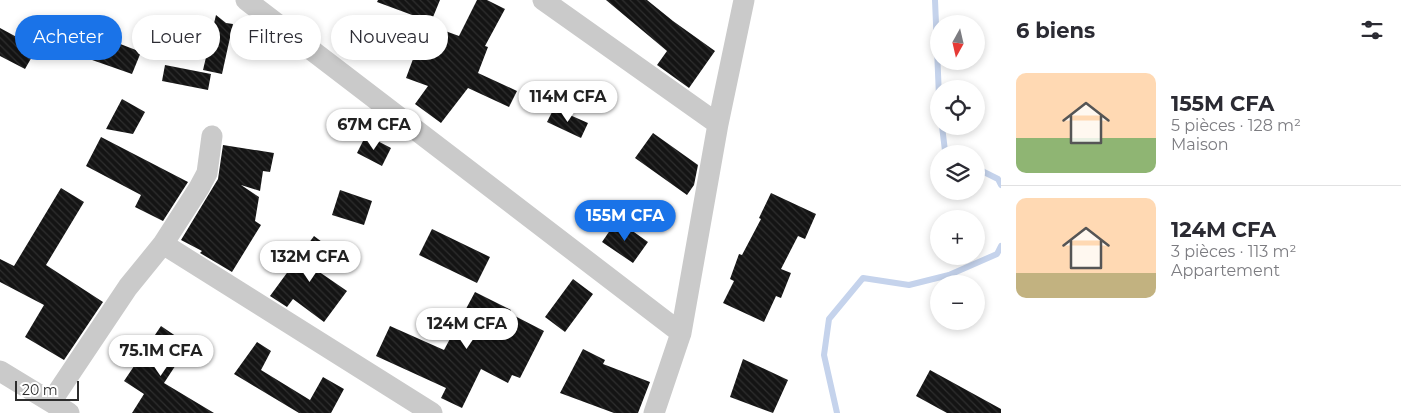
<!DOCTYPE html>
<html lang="fr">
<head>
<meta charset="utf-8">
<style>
  body { margin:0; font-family:Montserrat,sans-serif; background:#f2f2f3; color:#2b2b33; height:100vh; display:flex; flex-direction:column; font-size:19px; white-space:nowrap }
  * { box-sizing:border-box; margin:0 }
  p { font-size:16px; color:#7c7c81 }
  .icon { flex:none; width:28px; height:28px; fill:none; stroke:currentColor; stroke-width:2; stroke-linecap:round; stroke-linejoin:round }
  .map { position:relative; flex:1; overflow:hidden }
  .panel { display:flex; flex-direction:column; background:#fff; width:400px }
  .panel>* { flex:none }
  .hud { position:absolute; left:15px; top:15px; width:475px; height:45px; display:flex; gap:10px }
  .needle { width:32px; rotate:188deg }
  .fabs { position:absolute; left:930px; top:15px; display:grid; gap:10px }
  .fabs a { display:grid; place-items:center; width:55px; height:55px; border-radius:50%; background:#fff; box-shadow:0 2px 8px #0003; font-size:25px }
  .scale { position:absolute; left:15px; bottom:12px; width:64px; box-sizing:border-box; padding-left:5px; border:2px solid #2d2d2d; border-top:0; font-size:14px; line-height:18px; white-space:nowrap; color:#2d2d2d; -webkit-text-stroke:4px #fff; paint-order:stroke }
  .price { position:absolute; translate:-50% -42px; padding:0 11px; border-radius:18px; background:#fff; color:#222; font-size:16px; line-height:32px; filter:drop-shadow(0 1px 2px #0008) }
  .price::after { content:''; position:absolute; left:50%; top:30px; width:15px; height:11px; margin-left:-8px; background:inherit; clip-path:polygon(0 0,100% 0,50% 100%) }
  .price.selected { background:#1a73e8; color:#fff }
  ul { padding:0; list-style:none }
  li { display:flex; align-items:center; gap:15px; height:125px; padding:0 15px }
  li+li { border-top:1px solid #e1e1e2 }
  li span { display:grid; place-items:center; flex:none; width:140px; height:100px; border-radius:10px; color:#555 }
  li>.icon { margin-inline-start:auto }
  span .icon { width:60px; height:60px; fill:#fffc; stroke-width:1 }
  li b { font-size:21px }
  h2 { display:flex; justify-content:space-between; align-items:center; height:60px; padding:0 15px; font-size:21px }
  .pill { padding:0 18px; border-radius:22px; background:#fff; box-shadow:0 2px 8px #0003; font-size:18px; line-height:45px }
  .pill.selected { background:#1a73e8; color:#fff }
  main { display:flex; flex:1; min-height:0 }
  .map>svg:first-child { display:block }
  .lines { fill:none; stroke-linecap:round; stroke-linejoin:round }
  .stream { stroke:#c5d3ec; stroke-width:6 }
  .building { fill:url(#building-back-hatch) }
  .minor { stroke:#cacaca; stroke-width:21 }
</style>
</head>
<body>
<main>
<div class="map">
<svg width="1001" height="413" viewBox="0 0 1001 413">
  <defs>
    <pattern id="building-back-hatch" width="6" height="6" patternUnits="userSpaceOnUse" patternTransform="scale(1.25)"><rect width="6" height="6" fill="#141414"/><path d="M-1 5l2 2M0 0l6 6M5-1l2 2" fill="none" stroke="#2e2e2e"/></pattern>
  </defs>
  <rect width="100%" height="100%" fill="#fff"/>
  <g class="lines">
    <!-- stream -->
    <path class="stream" d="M 935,0 L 939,97
      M 942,126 L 945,151 L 951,154
      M 976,168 L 998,179 L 1001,185
      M 837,413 L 824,355 L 829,319 L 863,278 L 909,285 L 949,275 L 997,254 L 1001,246"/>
  </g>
  <!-- building -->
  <path class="building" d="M 378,0 L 440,0 L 431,22 L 377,2 Z
    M 477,0 L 487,0 L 505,9 L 485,46 L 488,47 L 478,73 L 517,91 L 509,107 L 468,88 L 441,123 L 415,104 L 428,86 L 406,78 L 416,51 L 426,55 L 437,28 L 459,36 Z
    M 606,0 L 647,0 L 673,21 L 715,51 L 689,88 L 657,65 L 667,51 Z
    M 216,15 L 226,23 L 233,24 L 222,74 L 203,70 Z
    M 0,28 L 37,48 L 25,69 L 0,56 Z
    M 84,30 L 141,52 L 132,74 L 75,54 Z
    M 165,65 L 211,74 L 208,90 L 162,81 Z
    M 122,99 L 145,112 L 133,134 L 106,129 Z
    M 554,108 L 588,123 L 581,138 L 547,122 Z
    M 653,133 L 698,165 L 694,185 L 687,195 L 635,158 Z
    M 366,135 L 391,148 L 382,166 L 357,153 Z
    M 101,137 L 188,182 L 163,221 L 135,207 L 141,195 L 86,166 Z
    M 223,145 L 274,153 L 270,172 L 263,171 L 260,191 L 241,185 L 259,197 L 255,221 L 261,225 L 232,272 L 200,253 L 202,251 L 181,240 L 218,179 Z
    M 61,188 L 84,202 L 46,265 L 103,302 L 64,360 L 25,337 L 44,305 L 0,282 L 0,259 L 14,266 Z
    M 340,190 L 372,201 L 364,225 L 332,215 Z
    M 771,193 L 816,214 L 805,239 L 798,236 L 781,269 L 791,273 L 781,298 L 776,296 L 764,322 L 723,303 L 734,281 L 730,279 L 739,254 L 742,255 L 761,219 L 759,218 Z
    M 617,220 L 648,242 L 633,263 L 602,242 Z
    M 432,229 L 490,257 L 477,283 L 419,255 Z
    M 314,236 L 330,248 L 315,269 L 347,291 L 324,322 L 293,299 L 287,307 L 270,296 Z
    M 573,279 L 593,294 L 565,332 L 545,317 Z
    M 475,292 L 511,310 L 509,313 L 544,331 L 520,378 L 512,375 L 508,383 L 481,369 L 462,408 L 441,398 L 446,388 L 376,356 L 390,326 L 444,350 Z
    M 161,326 L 189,345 L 164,383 L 214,413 L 132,413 L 144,394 L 124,381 Z
    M 257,342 L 271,351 L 261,370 L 310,400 L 323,377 L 344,389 L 331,413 L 299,413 L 234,374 Z
    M 583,349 L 605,360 L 603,364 L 650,382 L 638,413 L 614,413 L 560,393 Z
    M 743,359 L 788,380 L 773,413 L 730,397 Z
    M 930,370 L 1001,409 L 1001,413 L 947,413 L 916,396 Z"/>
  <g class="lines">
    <!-- minor -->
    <path class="minor" d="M 246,0 L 681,333
      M 543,0 L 718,124
      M 163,244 L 432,413
      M 0,371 L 69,413
      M 51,402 L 128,287 L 163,244 L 199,188 L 207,173 L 212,136
      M 654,413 L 681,333 L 718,124 L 744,0"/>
  </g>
</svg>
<div class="fabs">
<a><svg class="needle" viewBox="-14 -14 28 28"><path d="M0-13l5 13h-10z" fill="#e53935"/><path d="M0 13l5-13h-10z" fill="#7c7c81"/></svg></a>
<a><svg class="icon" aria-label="locate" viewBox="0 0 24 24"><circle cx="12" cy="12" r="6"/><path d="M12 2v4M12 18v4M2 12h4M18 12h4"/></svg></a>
<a><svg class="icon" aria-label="layers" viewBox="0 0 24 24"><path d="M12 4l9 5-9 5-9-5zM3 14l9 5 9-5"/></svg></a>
<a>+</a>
<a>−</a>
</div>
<div class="scale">20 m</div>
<b class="price" style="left:568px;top:123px">114M CFA</b>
<b class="price" style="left:374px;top:151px">67M CFA</b>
<b class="price selected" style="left:625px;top:242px">155M CFA</b>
<b class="price" style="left:310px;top:283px">132M CFA</b>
<b class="price" style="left:467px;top:350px">124M CFA</b>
<b class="price" style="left:161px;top:377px">75.1M CFA</b>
<div class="hud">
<a class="pill selected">Acheter</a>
<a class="pill">Louer</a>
<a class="pill">Filtres</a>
<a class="pill">Nouveau</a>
</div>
</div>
<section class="panel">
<h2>6 biens<svg class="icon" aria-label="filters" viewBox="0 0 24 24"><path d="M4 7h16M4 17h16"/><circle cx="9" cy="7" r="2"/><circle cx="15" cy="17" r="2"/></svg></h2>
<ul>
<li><span style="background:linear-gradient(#ffd9b3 65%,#8fb573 0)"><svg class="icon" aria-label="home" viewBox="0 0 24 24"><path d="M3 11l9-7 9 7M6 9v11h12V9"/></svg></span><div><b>155M CFA</b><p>5 pièces · 128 m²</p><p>Maison</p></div></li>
<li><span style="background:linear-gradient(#ffd9b3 75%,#c2b280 0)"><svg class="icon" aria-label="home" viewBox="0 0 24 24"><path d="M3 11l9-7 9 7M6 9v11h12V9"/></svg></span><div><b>124M CFA</b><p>3 pièces · 113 m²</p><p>Appartement</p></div></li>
</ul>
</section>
</main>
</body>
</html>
